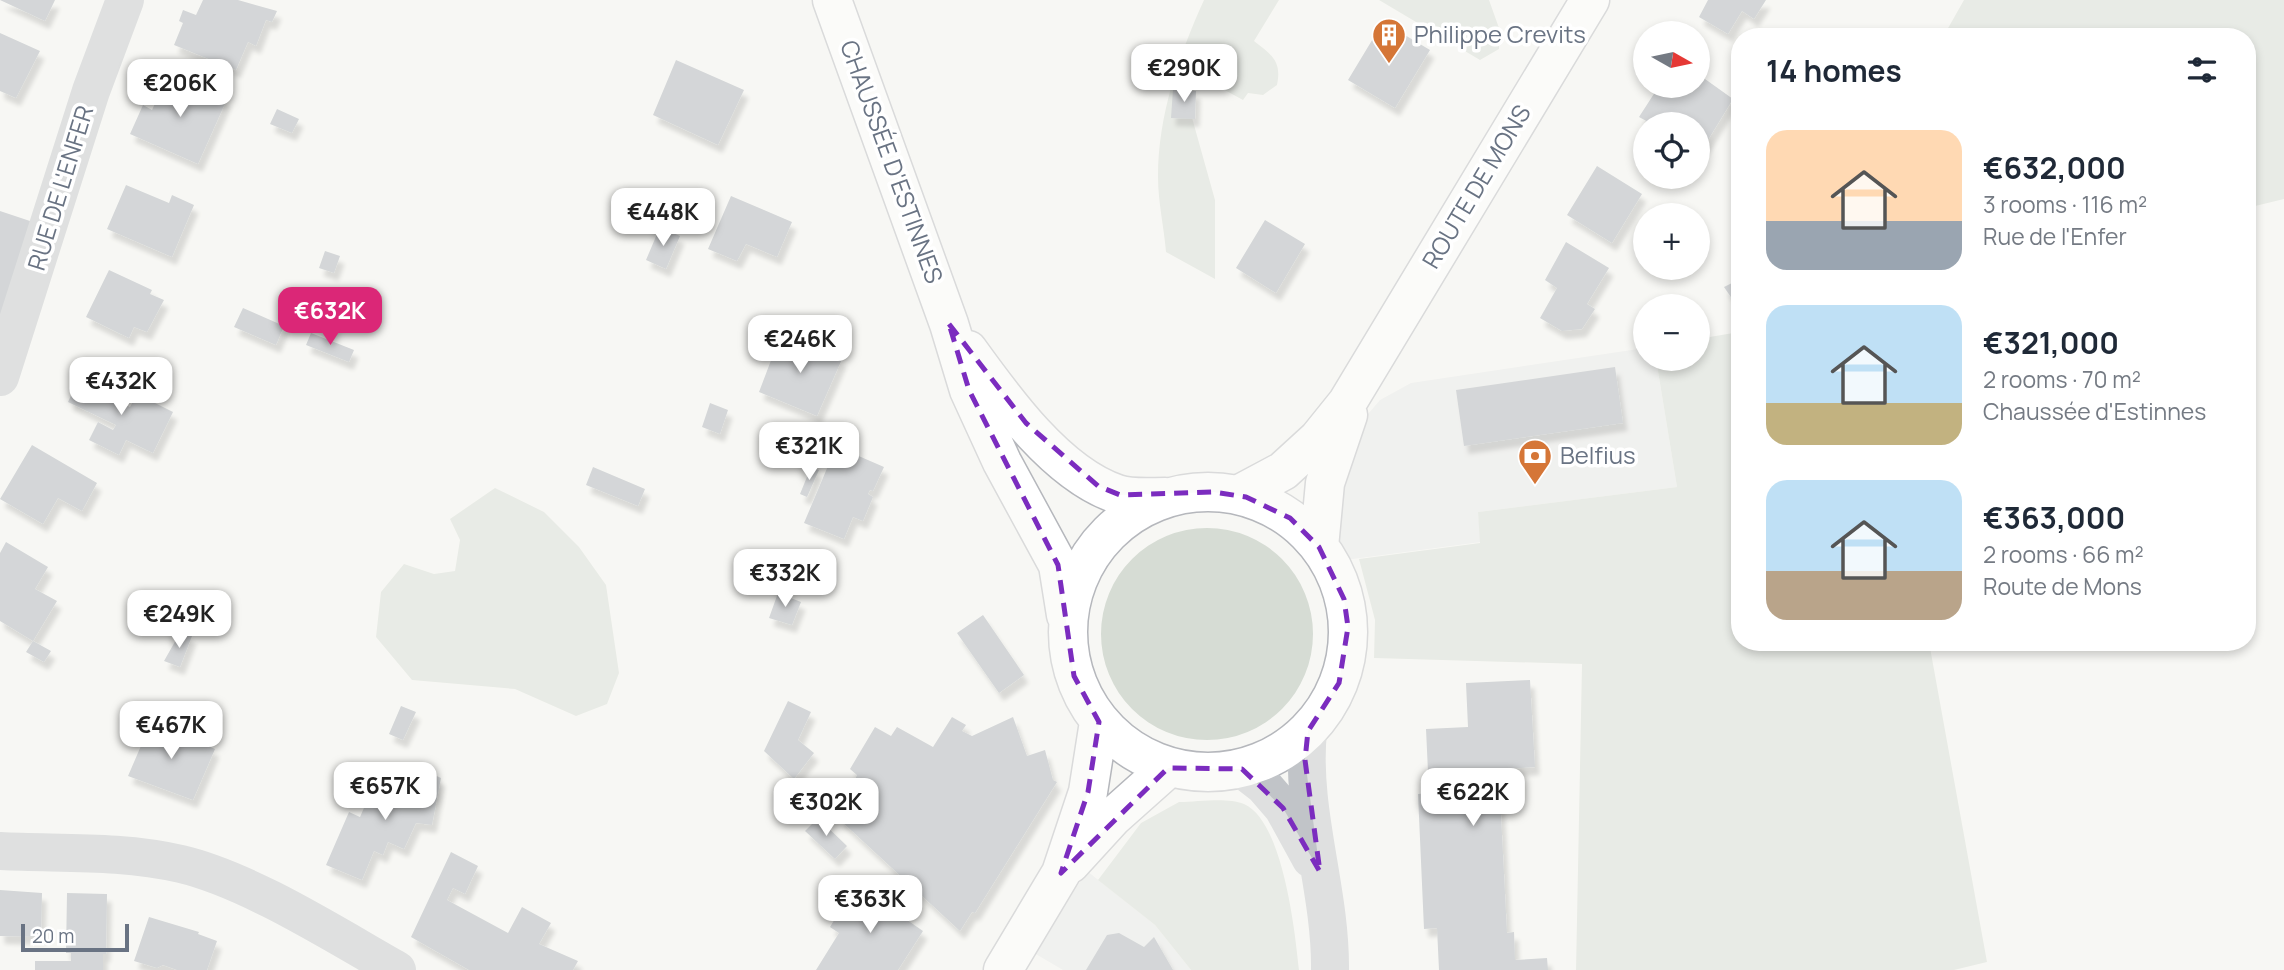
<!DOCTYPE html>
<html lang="en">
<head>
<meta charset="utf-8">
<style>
  body { margin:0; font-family:Manrope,sans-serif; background:#f2f2f3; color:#1f2937; height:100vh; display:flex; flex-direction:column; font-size:26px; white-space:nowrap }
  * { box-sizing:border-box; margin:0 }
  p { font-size:23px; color:#747a83 }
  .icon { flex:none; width:38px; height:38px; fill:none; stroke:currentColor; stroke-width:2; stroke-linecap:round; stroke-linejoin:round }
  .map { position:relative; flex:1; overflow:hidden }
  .sheet { position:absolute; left:1731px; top:28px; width:525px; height:623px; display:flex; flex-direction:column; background:#fff; border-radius:28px; box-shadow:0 4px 10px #0003 }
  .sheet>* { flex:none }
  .needle { width:46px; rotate:99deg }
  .controls { position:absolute; left:1633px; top:21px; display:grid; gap:14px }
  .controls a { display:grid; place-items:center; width:77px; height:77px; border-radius:50%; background:#fff; box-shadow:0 4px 10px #0003; font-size:35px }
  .scale { position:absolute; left:21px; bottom:18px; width:108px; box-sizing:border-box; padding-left:7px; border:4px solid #697383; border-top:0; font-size:19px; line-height:24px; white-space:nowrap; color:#697383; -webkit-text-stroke:5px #fff; paint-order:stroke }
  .price { position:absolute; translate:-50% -60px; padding:0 16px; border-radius:14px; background:#fff; color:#222; font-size:23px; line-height:46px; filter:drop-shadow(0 2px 4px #0008) }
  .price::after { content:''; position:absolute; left:50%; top:42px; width:21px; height:16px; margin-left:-10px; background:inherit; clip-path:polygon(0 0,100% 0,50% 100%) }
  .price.on { background:#db2777; color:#fff }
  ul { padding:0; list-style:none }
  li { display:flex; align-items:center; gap:21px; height:175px; padding:0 35px }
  li span { display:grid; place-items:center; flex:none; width:196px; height:140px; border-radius:21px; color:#555 }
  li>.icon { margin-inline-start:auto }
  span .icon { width:84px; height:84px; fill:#fffc; stroke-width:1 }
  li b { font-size:30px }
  h2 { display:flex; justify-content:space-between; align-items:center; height:84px; padding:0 35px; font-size:30px }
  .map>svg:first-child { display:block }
  .built { fill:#e7e8e8 }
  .green { fill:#d6dcd4 }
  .building { fill:#a8aeb5; filter:url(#shadow) }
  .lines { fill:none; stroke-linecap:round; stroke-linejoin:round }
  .major-casing { stroke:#b5b7bc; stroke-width:41 }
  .minor { stroke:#c1c4c8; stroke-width:38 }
  .major { stroke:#fff; stroke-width:38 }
  .marked { fill:none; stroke:#7b2cbf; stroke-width:5; stroke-dasharray:14 9; stroke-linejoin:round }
  .labels { text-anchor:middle; stroke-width:7; stroke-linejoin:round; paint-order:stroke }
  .poi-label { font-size:24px; fill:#697383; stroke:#fff; text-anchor:start }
  .street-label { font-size:24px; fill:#697383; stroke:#fff }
</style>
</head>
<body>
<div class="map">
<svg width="2284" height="970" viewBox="0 0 2284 970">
  <defs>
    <filter id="shadow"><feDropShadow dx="4.5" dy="8" stdDeviation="2" flood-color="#0004"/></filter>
  </defs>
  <rect width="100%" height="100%" fill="#f7f7f4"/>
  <!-- built -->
  <path class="built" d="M 1645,348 L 1645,359 L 1656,359 L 1677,487 L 1478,512 L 1481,542 L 1345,560 L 1337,542 L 1334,519 L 1362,421 L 1380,400 L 1411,383 Z
    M 1087,871 L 1155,925 L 1191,970 L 1063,970 L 1034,953 Z"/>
  <!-- green -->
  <path class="green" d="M 1204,0 L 1279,0 L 1254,41 C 1272,55 1282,61 1277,85 L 1263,95 L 1248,93 L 1243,100 L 1197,75 L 1189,107 L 1215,200 L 1215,279 L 1166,252 C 1164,227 1158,202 1158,177 C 1158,115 1179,55 1204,0 Z
    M 1379,0 L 1489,0 L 1499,28 L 1499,49 L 1480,60 Z
    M 1964,0 L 2284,0 L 2284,199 L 2247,208 L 2247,37 L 1943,37 Z
    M 1739,332 L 1740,642 L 1929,642 L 1987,962 L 1954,970 L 1576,970 L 1582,664 L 1374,658 L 1375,620 L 1359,559 L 1480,543 L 1478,512 L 1677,487 L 1656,359 L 1698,359 L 1698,339 Z
    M 495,488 L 544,512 L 579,547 L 606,585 L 619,673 L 607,704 L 576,716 L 515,689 L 412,680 L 376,637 L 381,592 L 404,564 L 434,574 L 455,571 L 460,540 L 450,519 Z
    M1101 634a106 106 0 1 1 212 0a106 106 0 1 1-212 0Z
    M 1179,802 C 1198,802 1227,797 1244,804 C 1283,821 1295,931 1299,970 L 1191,970 L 1155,925 L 1098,880 L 1141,823 Z"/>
  <!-- building -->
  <path class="building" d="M 0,0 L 55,0 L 45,21 Z
    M 203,0 L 238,0 L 277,11 L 272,22 L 266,20 L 256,46 L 248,42 L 236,70 L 174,45 L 183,23 L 179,21 L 183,10 L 196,15 Z
    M 1708,0 L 1766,0 L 1754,19 L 1742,11 L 1728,34 L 1699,17 Z
    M 1383,22 L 1430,50 L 1395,108 L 1348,80 Z
    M 0,33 L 40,51 L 16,98 L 0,91 Z
    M 676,60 L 744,90 L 718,145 L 653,115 Z
    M 169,73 L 227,99 L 198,164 L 130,134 L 143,105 L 152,110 Z
    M 1698,74 L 1733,99 L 1700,153 L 1698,124 L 1652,124 L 1639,117 L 1659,86 L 1698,86 Z
    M 1173,89 L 1196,91 L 1195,119 L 1171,118 Z
    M 277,109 L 299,119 L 292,133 L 270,124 Z
    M 1597,166 L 1642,194 L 1612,243 L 1567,215 Z
    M 126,185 L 169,203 L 172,195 L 194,205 L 172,257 L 107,229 Z
    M 731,196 L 792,222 L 777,257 L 746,244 L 737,261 L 708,249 Z
    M 0,211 L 33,222 L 0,318 Z
    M 1265,220 L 1305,244 L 1276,293 L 1236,268 Z
    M 660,227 L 680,236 L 666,269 L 646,260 Z
    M 1566,242 L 1609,268 L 1587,304 L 1595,309 L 1582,329 L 1562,331 L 1540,318 L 1557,288 L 1545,280 Z
    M 325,251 L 340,256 L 334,273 L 319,268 Z
    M 109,270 L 152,290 L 150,294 L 164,300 L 147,332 L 134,327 L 129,338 L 86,317 Z
    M 1740,279 L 1740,301 L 1735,303 L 1724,287 Z
    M 243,308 L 284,326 L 276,345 L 234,327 Z
    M 311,333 L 354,350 L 349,362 L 306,345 Z
    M 781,334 L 842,359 L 817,416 L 759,392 Z
    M 1615,367 L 1623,423 L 1464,446 L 1456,390 Z
    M 81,374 L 116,391 L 112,399 L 130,407 L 137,394 L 173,412 L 153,453 L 126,440 L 119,455 L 89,440 L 98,422 L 113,430 L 116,425 L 68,402 Z
    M 710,403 L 728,410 L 720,434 L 702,427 Z
    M 831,444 L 884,467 L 873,491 L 870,490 L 868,494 L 873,497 L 863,521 L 853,517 L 844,539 L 804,523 L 828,466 L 823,464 Z
    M 32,445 L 97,483 L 82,511 L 58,498 L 43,524 L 0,499 Z
    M 593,467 L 645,489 L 638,506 L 586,485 Z
    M 811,467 L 819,470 L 807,497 L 800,494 Z
    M 6,542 L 48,567 L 35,589 L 57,601 L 33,641 L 0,621 L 0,553 Z
    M 778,593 L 801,602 L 792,625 L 769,618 Z
    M 983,615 L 1024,675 L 999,693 L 957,633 Z
    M 181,631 L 192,636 L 180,667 L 164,661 Z
    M 33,641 L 51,651 L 44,662 L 26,652 Z
    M 1530,680 L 1535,767 L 1504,769 L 1506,794 L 1500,795 L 1507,933 L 1514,932 L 1515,960 L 1547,958 L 1548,970 L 1439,970 L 1437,928 L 1424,929 L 1418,794 L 1429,793 L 1426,729 L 1468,727 L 1466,683 Z
    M 788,701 L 811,712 L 798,740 L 814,753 L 794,779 L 764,751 Z
    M 401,706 L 416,712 L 403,740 L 389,734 Z
    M 952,717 L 966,725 L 962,731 L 972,736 L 1013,717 L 1027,756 L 1045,750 L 1053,780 L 1057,782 L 975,913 L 972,912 L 960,931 L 839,819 L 857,775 L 850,769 L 875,727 L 891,736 L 897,727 L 933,747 Z
    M 153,718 L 173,726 L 171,730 L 215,749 L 193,800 L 128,776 Z
    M 417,767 L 441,778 L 432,825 L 416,823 L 404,849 L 388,842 L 383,855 L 374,851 L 362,880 L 326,865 L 349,812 L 360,817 L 374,785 L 384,789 L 388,779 L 409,787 Z
    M 818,818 L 847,846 L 835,859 L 805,831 Z
    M 451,852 L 478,866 L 465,894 L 453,888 L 447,900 L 508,933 L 522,907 L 551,923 L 539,944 L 578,961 L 573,970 L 469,970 L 411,937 Z
    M 856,884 L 895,905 L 903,904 L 907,920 L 923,931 L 898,970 L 816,970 L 839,933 L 830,927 Z
    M 0,890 L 42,893 L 41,937 L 0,936 Z
    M 67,893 L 107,894 L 106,954 L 103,954 L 103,970 L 35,970 L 35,961 L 71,961 L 71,953 L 66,953 Z
    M 149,917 L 199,932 L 198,934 L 217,941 L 207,970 L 177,970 L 163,965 L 157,968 L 134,961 Z
    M 1119,933 L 1144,947 L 1154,937 L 1173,970 L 1086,970 L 1107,935 Z"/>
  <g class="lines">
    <!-- major casing -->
    <g class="major-casing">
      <path id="major" d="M 832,0 L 949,324 L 969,390 L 1002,462 L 1058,565 L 1066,615
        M 968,350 C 1004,400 1057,474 1117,494 C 1131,499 1151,497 1165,497
        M1068 632a140 140 0 1 1 280 0a140 140 0 1 1-280 0Z
        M 1238,495 L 1283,471 L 1318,439 L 1347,403 L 1590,0
        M 1319,547 L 1325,483 L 1348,415
        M 1070,864 L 1113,817 L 1168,768
        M 1003,970 L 1061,873 L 1088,792 L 1099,722"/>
    </g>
    <!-- minor -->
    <path class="minor" d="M 0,377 L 91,91 L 125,0
      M 1308,731 C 1300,811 1331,890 1330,970
      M 1242,769 L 1264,786 L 1283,808 L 1311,859
      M 0,851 C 61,854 121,850 181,864 C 249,880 335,935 397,970"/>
    <!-- major -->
    <use href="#major" class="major"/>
  </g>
  <!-- marked area -->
  <path d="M0 0H2284V970H0ZM 949,324 L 1026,423 L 1098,486 L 1120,495 L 1214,492 L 1246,497 L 1290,518 L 1319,547 L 1344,599 L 1348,627 L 1339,683 L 1308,731 L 1305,760 L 1320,872 L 1283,808 L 1242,769 L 1168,768 L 1061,873 L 1088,792 L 1099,722 L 1074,676 L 1058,565 L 969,390 Z" fill="#f7f7f4" fill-opacity=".55" fill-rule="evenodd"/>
  <path class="marked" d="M 949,324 L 1026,423 L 1098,486 L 1120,495 L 1214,492 L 1246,497 L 1290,518 L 1319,547 L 1344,599 L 1348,627 L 1339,683 L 1308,731 L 1305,760 L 1320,872 L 1283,808 L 1242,769 L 1168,768 L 1061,873 L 1088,792 L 1099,722 L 1074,676 L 1058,565 L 969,390 Z"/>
  <!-- icons -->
  <defs>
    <g id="building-pin" transform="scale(1.75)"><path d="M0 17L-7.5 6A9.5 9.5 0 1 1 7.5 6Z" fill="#d57637" stroke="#fff"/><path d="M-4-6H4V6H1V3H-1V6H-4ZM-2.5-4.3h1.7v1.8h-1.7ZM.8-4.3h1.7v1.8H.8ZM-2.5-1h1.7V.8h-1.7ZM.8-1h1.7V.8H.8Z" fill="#fff"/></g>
    <g id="bank-pin" transform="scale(1.75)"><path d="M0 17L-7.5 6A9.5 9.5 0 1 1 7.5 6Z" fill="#d57637" stroke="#fff"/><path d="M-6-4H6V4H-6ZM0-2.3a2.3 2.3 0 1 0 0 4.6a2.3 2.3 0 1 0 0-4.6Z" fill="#fff"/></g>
  </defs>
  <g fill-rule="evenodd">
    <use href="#building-pin" x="1389" y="35"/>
    <use href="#bank-pin" x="1535" y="456"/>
  </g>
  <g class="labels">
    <!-- poi labels -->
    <g class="poi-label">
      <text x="1414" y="43">Philippe Crevits</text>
      <text x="1560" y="464">Belfius</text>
    </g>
    <!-- street labels -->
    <g class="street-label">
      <text transform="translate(891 162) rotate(70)" y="8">CHAUSSÉE D'ESTINNES</text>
      <text transform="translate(1477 187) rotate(-59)" y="8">ROUTE DE MONS</text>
      <text transform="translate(61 188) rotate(-73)" y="8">RUE DE L'ENFER</text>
    </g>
  </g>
</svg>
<div class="controls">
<a><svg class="needle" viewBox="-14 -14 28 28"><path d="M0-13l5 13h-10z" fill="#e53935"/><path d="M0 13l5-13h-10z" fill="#747a83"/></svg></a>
<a><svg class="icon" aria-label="locate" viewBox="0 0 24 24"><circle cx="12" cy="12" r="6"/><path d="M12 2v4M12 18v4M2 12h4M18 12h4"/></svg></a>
<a>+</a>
<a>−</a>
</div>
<div class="scale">20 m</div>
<b class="price" style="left:1184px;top:104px">€290K</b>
<b class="price" style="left:180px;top:119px">€206K</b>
<b class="price" style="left:663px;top:248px">€448K</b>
<b class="price on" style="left:330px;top:347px">€632K</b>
<b class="price" style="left:800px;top:375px">€246K</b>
<b class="price" style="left:121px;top:417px">€432K</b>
<b class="price" style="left:809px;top:482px">€321K</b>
<b class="price" style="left:785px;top:609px">€332K</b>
<b class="price" style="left:179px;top:650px">€249K</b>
<b class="price" style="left:171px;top:761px">€467K</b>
<b class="price" style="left:385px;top:822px">€657K</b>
<b class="price" style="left:1473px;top:828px">€622K</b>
<b class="price" style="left:826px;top:838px">€302K</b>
<b class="price" style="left:870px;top:935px">€363K</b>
<section class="sheet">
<h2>14 homes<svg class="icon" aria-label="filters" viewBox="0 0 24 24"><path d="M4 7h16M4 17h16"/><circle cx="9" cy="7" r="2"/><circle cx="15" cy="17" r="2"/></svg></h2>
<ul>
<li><span style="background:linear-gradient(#ffd9b3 65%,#9aa5b1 0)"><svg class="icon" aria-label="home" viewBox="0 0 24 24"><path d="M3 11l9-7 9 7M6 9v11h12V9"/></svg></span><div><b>€632,000</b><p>3 rooms · 116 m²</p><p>Rue de l'Enfer</p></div></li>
<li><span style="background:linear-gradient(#bfe0f5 70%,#c2b280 0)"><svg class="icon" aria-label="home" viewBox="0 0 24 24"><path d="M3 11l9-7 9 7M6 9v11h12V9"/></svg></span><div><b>€321,000</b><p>2 rooms · 70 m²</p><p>Chaussée d'Estinnes</p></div></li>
<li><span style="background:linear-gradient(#bfe0f5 65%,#b9a48a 0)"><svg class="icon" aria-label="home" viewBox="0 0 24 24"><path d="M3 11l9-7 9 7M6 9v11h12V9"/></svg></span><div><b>€363,000</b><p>2 rooms · 66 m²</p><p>Route de Mons</p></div></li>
</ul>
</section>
</div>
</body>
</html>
